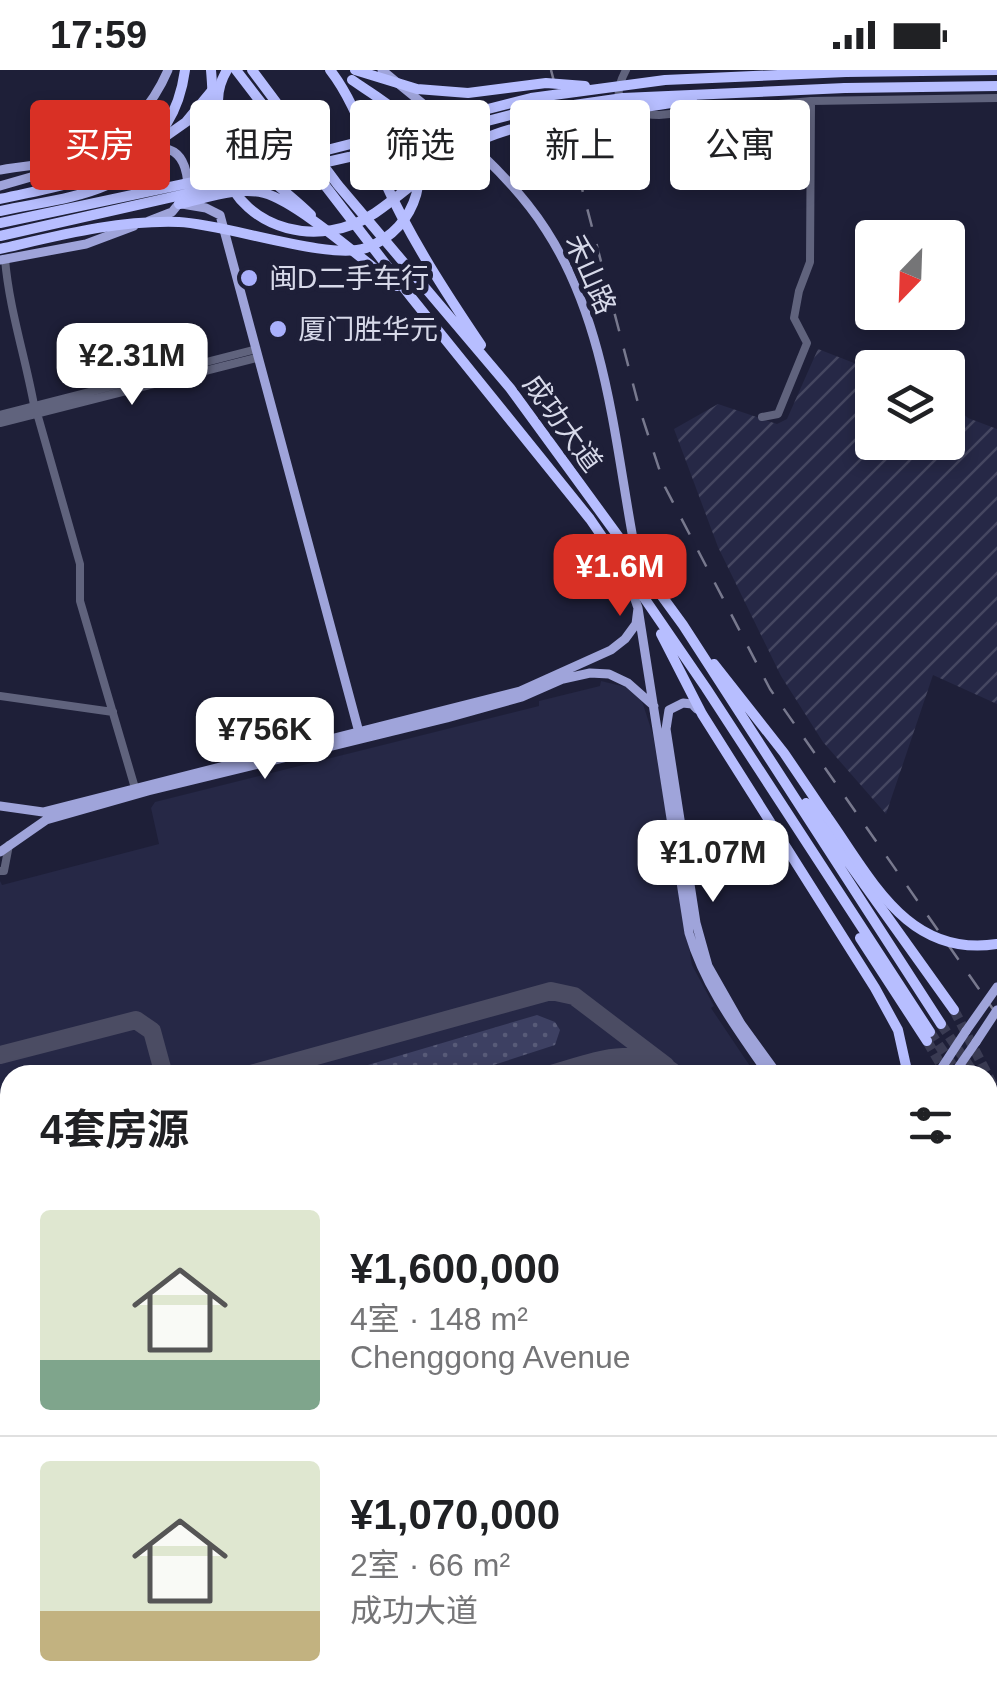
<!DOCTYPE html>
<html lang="zh">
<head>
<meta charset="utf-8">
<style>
  body { margin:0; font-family:Helvetica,"Noto Sans SC",sans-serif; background:#f2f2f2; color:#202124; height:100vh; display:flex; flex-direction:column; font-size:38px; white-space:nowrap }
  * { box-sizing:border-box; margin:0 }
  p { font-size:32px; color:#757577 }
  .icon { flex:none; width:55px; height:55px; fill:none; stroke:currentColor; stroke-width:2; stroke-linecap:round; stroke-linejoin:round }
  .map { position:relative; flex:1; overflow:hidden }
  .drawer { position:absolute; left:0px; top:995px; width:998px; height:640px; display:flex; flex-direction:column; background:#fff; border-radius:30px 30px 0 0; box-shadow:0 5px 15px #0003 }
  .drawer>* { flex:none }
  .guide { position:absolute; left:30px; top:30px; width:938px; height:90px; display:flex; gap:20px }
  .needle { width:65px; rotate:203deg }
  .fabs { position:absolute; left:855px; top:150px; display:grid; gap:20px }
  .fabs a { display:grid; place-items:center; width:110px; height:110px; border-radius:10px; background:#fff; box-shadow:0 5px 15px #0003; font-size:50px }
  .price { position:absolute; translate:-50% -85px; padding:0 22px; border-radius:20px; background:#fff; color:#222; font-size:32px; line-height:65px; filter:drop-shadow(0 2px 5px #0008) }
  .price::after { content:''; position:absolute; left:50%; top:60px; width:30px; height:22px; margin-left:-15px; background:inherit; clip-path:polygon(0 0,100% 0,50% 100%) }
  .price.active { background:#d93025; color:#fff }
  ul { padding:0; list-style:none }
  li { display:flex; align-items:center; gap:30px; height:250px; padding:0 40px }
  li+li { border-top:2px solid #e0e0e0 }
  li span { display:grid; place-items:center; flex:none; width:280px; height:200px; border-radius:10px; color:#555 }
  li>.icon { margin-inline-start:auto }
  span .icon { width:120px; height:120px; fill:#fffc; stroke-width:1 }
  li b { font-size:42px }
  h2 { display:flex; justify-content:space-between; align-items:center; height:120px; padding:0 40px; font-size:42px }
  .chip { padding:0 35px; border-radius:10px; background:#fff; box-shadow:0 5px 15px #0003; font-size:35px; line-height:90px }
  .chip.active { background:#d93025; color:#fff }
  .status { display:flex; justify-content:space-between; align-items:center; height:70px; padding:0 50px; background:#fff; direction:ltr }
  .status svg { height:28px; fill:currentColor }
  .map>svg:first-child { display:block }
  .built { fill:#262846 }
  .industrial { fill:url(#industrial-furrows) }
  .grass { fill:url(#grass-dots) }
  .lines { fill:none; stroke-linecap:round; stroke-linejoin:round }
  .taxiway { stroke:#4b4c63; stroke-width:18 }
  .runway { stroke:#4b4c63; stroke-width:45 }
  .highway-tunnel { stroke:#3a3b53; stroke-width:10; stroke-dasharray:10 5; stroke-linecap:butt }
  .minor { stroke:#60637d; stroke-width:8 }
  .major { stroke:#9fa4da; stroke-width:9 }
  .highway { stroke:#b7beff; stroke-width:10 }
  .rail { stroke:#78798e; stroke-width:2.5; stroke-dasharray:18 18; stroke-linecap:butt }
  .major-bridge { stroke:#9fa4da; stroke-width:9 }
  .highway-bridge { stroke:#b7beff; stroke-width:10 }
  .poi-dot { fill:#a9b0fc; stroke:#1e1f38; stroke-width:4 }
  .labels { text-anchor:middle; stroke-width:10; stroke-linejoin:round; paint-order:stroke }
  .street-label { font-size:28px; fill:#d7d9e9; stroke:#1e1f38 }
  .poi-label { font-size:28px; fill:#d7d9e9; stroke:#1e1f38; text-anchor:start }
</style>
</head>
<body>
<div class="status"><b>17:59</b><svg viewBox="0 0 49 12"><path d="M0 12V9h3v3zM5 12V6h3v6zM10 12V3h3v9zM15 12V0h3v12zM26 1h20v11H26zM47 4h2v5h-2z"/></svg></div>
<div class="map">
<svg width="997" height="1635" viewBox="0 0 997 1635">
  <defs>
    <pattern id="industrial-furrows" width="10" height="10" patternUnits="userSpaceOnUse" patternTransform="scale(2.5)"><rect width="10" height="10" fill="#262846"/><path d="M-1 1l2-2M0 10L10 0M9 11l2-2" fill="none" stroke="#454761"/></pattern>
    <pattern id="grass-dots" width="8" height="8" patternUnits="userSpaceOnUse" patternTransform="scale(2.5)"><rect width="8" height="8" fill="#3d4062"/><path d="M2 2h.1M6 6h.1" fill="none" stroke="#585b78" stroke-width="1.8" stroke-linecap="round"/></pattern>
  </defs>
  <rect width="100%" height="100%" fill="#1e1f38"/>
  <!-- built -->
  <path class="built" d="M 601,611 L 626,617 L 642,631 L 653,665 L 692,895 L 714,936 L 711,938 L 756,1005 L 10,1005 L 10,1575 L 0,1578 L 0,811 L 2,815 L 159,774 L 151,738 L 155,732 L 539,636 L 539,631 L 600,616 Z
    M 997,1273 L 997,1541 L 988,1553 L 988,1285 Z
    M 803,1625 L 937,1625 L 931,1635 L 804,1635 Z"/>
  <!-- industrial -->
  <path class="industrial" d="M 818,279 L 872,300 L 872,372 L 948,372 L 948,330 L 968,348 L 997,359 L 997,634 L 933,605 L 886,744 L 823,672 L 781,606 L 718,477 L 674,359 L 718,334 L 777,354 L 787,349 Z"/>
  <!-- grass -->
  <path class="grass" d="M 537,945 L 555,952 L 560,960 L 555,975 L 463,1005 L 334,1005 Z
    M 10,1377 L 10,1562 L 0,1564 L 0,1380 Z"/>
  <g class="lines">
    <!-- taxiway -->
    <path class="taxiway" d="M 0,985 L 136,950 L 152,961 L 164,1005
      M 247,1005 L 551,921 L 574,926 L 666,996
      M 548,1005 C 594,992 635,972 677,1005
      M 0,1078 L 10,1075
      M 0,1152 L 10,1149
      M 0,1195 L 10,1186"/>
    <!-- runway -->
    <path class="runway" d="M 0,1346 L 10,1344"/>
    <!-- highway-tunnel -->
    <path class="highway-tunnel" d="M 954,940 L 997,1023
      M 941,954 L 975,1005
      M 930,962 L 959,1005
      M 927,971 L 947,1005
      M 988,1072 L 997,1088"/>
    <!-- minor -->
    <path class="minor" d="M 626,0 C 607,36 627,44 659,45 L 811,31 L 997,28
      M 5,189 C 9,238 25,286 34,335
      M 37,343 L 80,494 L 80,531 L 135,718
      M 0,345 L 253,280
      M 762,347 L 778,344 L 807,273 L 794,248 L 799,221 L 810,192 L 811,31
      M 0,353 L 256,288
      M 0,626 L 113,642
      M 0,801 L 4,801 L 9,775
      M 595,1625 L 602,1635
      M 966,1635 L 966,1625"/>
    <!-- major -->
    <path class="major" d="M 382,0 C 439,48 505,96 546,160 C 609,257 615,380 637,490
      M 0,100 C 26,95 64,93 87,86 C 121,76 155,31 168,0
      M 0,116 L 76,94 L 90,86 C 130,92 185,49 188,117
      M 182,134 L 206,138 L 220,145 L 360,666
      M 149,151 L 172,142 L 181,131
      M 0,190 L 86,174 L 134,156
      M 627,506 L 638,538 L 689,863 C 705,917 737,959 769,1005
      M 697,639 L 692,634 L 683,633 L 669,640 L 666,659 L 696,853 L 708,896 L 741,954 L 778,1005
      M 0,736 L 43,742 L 520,621 L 611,580 L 625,569 L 636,554 L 638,538
      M 0,782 L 46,750 L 148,721 L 447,648 L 522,627 L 563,609 L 590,603 L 609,604 L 628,613 L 654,636
      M 937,1005 L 966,961
      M 953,1005 L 976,972
      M 779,1625 L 781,1635
      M 407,1635 L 413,1625
      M 417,1635 L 423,1625
      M 757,1635 L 757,1625"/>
    <!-- highway -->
    <path class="highway" d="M 227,0 C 190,62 275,108 311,145
      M 236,0 L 411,227 L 590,449 L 706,618 L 930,962
      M 252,0 L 338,115 L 510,318 L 683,555 L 941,954
      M 330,0 C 355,32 367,74 384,110 C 410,168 446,223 481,275
      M 846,2 L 997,0
      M 845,18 L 997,16
      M 159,71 L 186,52 L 215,17
      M 179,134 C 204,129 238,116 264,123 C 298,132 366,193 397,216
      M 661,564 L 702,644 L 875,918 L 898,960 L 908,1005
      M 714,594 L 784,683 L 826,745
      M 806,733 L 954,940
      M 860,868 L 927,971
      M 988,1024 L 997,1041
      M 988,1051 L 997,1072
      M 988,1164 L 997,1141
      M 988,1221 L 997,1208"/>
    <!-- rail -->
    <path class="rail" d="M 551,0 L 639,337 L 665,417 L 770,619 L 997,945"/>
    <!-- major-bridge -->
    <path class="major-bridge" d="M 966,961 L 997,917
      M 976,972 L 997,940"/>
    <!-- highway-bridge -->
    <path class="highway-bridge" d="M 211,0 C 214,32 212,68 223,99 C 245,162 321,179 375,143 C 417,114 444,82 496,64 C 559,42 628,43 692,29
      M 355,0 L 417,19 L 468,23 L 546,13 L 585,16
      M 0,129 C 83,110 171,103 185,0
      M 0,141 C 64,127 130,126 164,63
      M 0,153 L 245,101 L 531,28 L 665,10 L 846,2
      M 0,166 L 349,87 L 518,43 L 623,28 L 845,18
      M 0,179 C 61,165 117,150 179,152 C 226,154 330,191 366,178 C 419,159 434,96 405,52 C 393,35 369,22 352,10
      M 826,745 C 871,808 907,888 997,874"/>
  </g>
  <!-- markers -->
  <g class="poi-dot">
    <circle cx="249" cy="208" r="10"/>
    <circle cx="278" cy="259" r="10"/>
  </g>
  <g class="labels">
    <!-- street labels -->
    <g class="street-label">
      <text transform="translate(591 204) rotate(66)" y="10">禾山路</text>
      <text transform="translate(563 353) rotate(54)" y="10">成功大道</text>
    </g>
    <!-- poi labels -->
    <g class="poi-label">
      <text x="269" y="218">闽D二手车行</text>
      <text x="298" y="269">厦门胜华元</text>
    </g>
  </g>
</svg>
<div class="fabs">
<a><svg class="needle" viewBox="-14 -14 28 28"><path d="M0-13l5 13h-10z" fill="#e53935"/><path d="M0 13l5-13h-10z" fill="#757577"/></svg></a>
<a><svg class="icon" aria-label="layers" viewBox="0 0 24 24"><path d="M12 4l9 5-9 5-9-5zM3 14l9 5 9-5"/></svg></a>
</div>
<b class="price" style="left:132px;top:338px">¥2.31M</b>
<b class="price active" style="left:620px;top:549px">¥1.6M</b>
<b class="price" style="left:265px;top:712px">¥756K</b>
<b class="price" style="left:713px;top:835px">¥1.07M</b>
<div class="guide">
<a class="chip active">买房</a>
<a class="chip">租房</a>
<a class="chip">筛选</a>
<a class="chip">新上</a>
<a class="chip">公寓</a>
</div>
<section class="drawer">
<h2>4套房源<svg class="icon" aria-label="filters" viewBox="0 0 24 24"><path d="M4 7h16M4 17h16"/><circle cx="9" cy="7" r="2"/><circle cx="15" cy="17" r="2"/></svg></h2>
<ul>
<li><span style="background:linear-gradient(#dfe7d0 75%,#7fa58c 0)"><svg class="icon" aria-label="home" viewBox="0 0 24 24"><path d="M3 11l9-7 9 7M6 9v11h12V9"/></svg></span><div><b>¥1,600,000</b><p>4室 · 148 m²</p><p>Chenggong Avenue</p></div></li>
<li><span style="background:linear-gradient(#dfe7d0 75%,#c2b280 0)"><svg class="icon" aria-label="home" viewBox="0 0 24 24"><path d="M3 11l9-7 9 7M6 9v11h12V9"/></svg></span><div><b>¥1,070,000</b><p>2室 · 66 m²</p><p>成功大道</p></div></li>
</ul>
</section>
</div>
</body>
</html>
